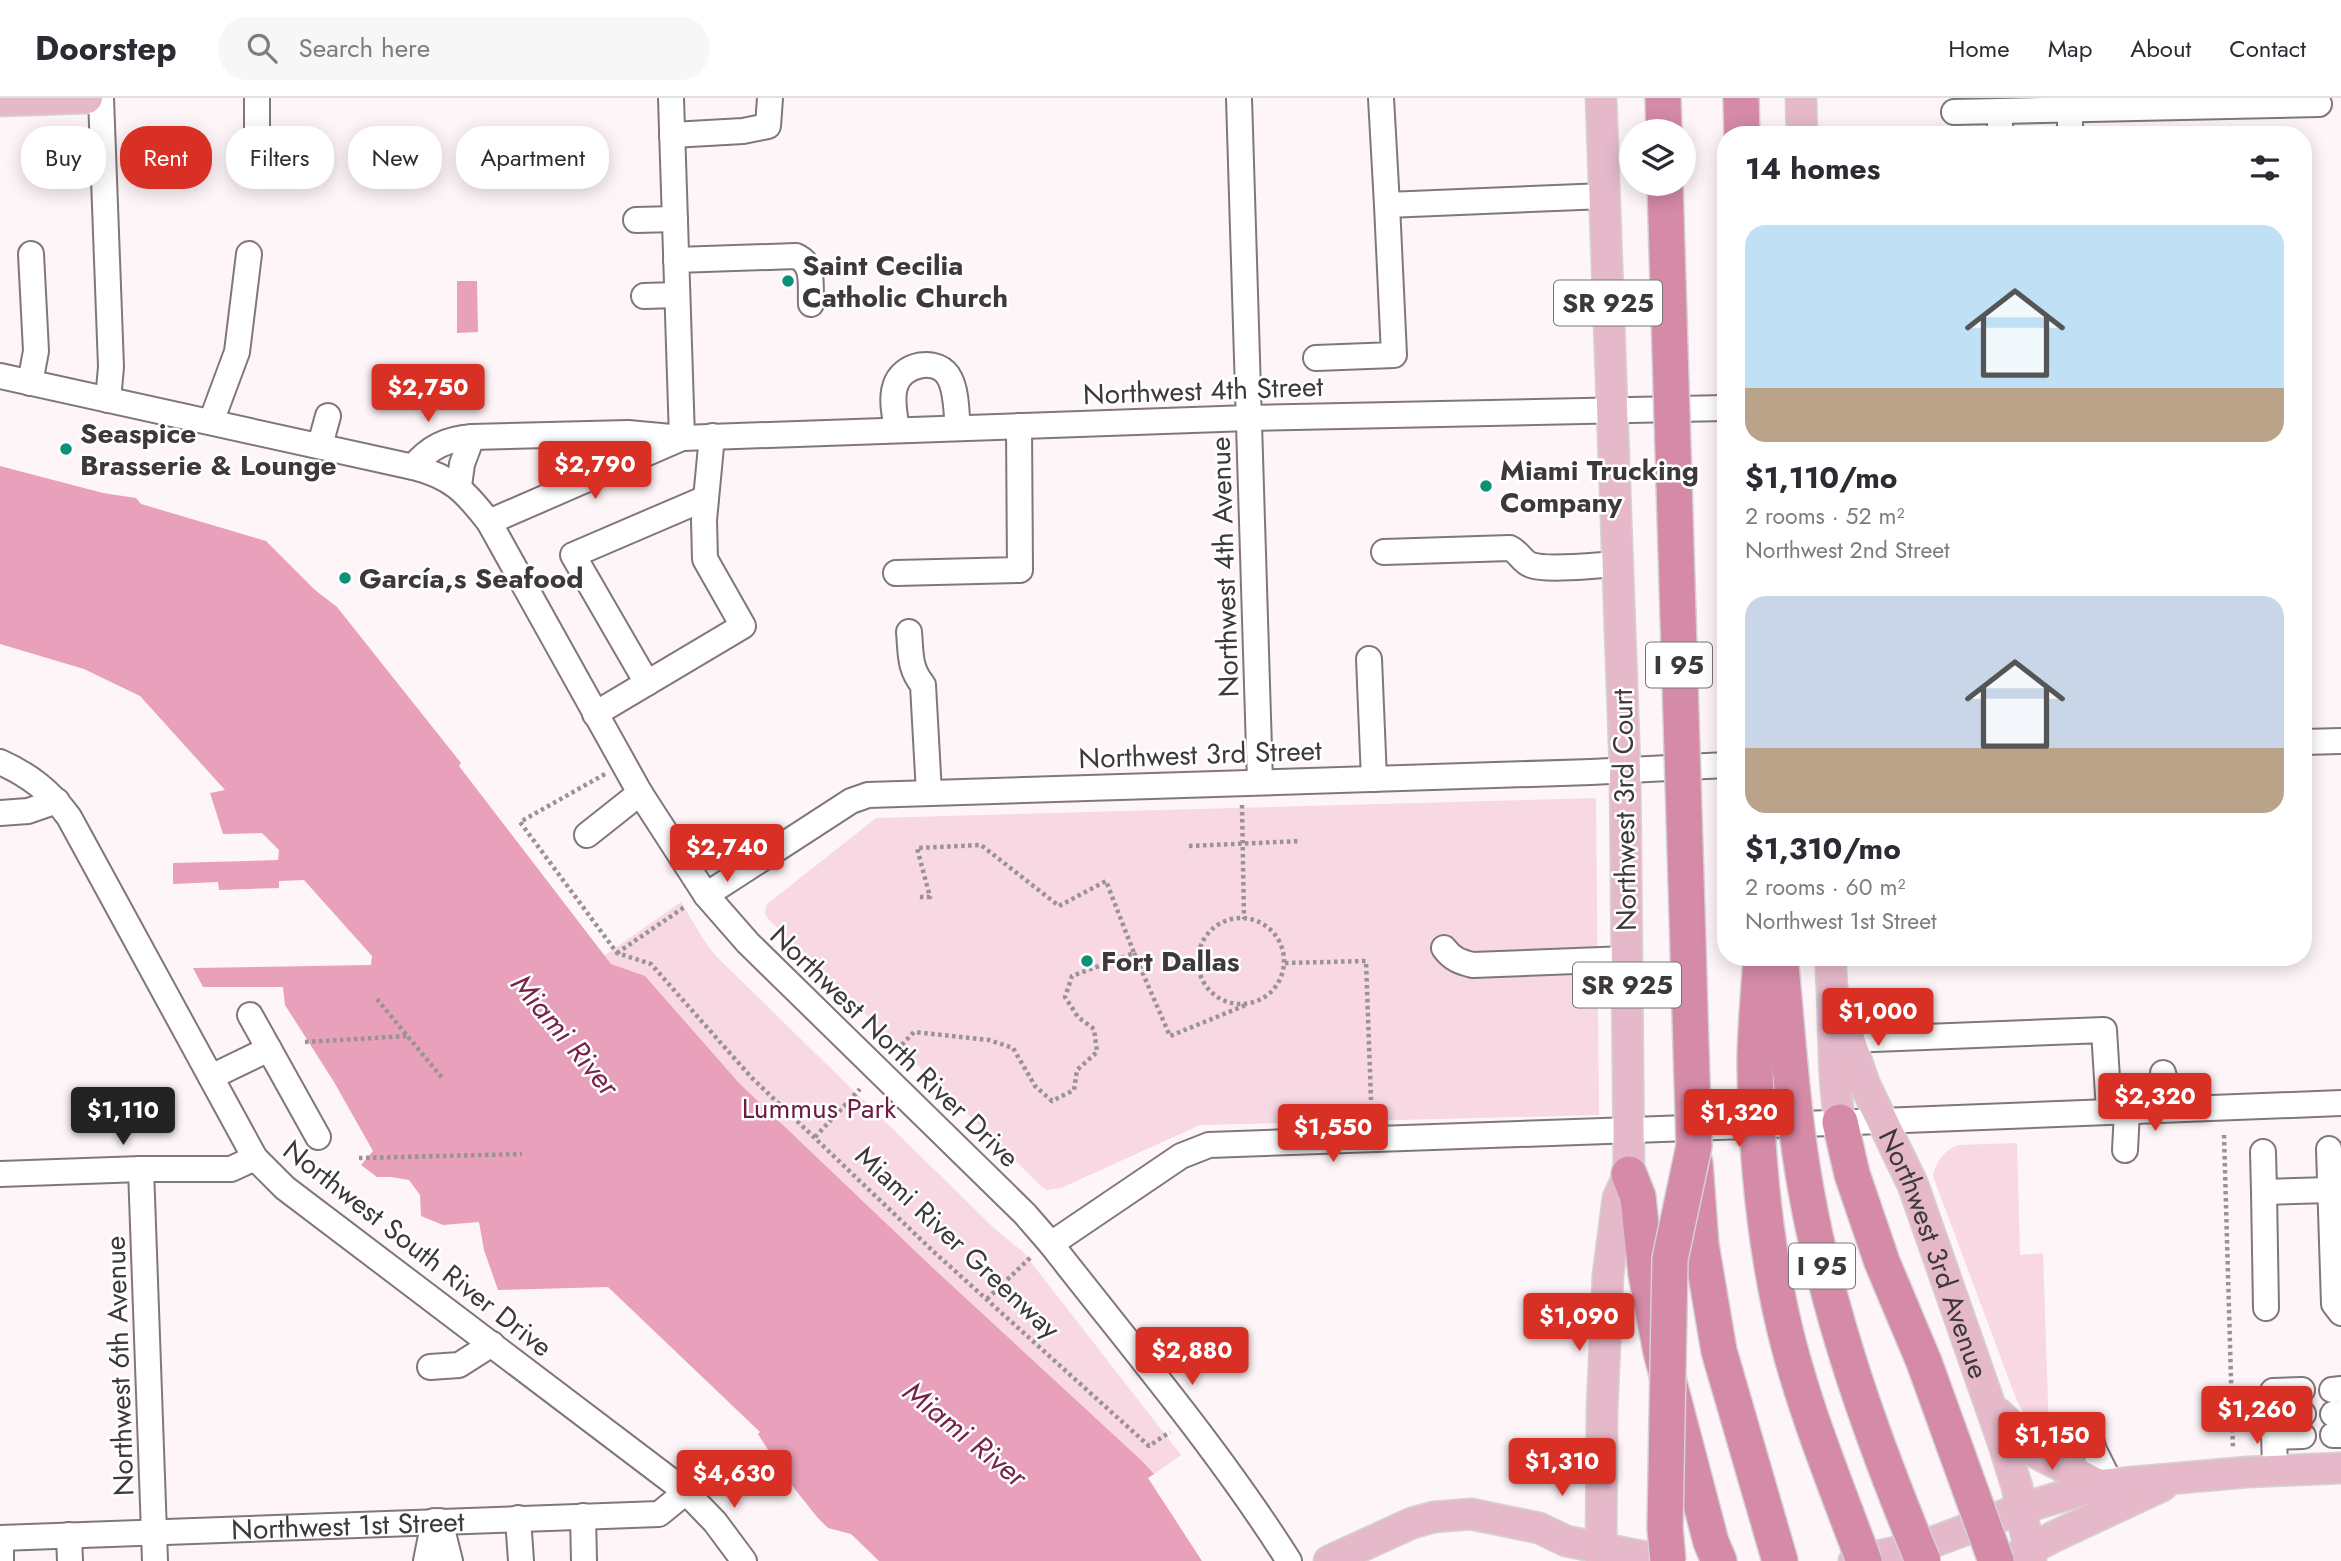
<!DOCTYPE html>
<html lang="en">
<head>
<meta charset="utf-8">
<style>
  body { margin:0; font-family:Jost,sans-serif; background:#f7f7f7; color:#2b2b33; height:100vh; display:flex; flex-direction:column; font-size:26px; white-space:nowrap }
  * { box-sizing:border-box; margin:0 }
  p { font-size:23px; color:#7c7c81 }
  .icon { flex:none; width:38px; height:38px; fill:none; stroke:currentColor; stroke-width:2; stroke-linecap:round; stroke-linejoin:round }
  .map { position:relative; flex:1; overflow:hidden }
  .details { position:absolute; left:1717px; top:28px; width:595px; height:840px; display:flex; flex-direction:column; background:#fff; border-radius:28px; box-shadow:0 4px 18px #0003 }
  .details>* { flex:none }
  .banner { position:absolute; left:21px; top:28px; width:665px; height:63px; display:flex; gap:14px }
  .tools { position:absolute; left:1619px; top:21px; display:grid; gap:14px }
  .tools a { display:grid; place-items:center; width:77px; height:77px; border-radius:50%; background:#fff; box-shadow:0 4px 18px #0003; font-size:35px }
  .price { position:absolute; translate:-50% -60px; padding:0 16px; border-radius:7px; background:#d93025; color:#fff; font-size:23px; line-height:46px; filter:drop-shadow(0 2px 4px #0008) }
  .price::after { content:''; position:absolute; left:50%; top:42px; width:21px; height:16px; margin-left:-10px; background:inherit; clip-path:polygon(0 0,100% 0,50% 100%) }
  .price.selected { background:#222; color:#fff }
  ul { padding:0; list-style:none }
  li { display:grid; align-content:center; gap:14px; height:371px; padding:0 28px }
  li span { display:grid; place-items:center; height:217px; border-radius:21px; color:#555 }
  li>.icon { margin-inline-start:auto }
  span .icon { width:126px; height:126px; fill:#fffc; stroke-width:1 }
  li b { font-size:30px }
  h2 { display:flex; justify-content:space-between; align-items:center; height:84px; padding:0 28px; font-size:30px }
  .pill { padding:0 24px; border-radius:28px; background:#fff; box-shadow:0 4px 18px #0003; font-size:24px; line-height:63px }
  .pill.selected { background:#d93025; color:#fff }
  header { display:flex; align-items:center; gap:42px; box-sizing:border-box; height:98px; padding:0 35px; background:#fff; border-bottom:2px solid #e1e1e2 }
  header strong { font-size:33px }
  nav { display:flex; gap:38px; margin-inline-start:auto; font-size:24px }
  .search { width:490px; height:63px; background:#f7f7f7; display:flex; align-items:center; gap:18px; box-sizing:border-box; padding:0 24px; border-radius:28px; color:#7c7c81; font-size:26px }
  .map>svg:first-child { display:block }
  .green { fill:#f7d8e3 }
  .water { fill:#e8a0bb }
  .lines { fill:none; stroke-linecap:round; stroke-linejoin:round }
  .minor-casing { stroke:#81777a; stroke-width:28 }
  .major-casing { stroke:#d4d3d4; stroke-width:33 }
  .highway-casing { stroke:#d4d3d4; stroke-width:38 }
  .path { stroke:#999395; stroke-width:4.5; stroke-dasharray:3.5 3.5; stroke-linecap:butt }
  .minor { stroke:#fff; stroke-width:24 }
  .major { stroke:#e6b9ca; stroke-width:30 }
  .highway { stroke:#d58aa7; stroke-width:35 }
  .highway-bridge-casing { stroke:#d4d3d4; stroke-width:38; stroke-linecap:butt }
  .highway-bridge { stroke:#d58aa7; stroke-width:35 }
  .poi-dot { fill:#0d9078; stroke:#fff; stroke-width:2.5 }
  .labels { text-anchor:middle; stroke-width:5; stroke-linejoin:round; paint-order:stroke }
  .shield { fill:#fff; stroke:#777476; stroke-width:2 }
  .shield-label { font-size:26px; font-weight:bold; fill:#3d393b }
  .poi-label { font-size:28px; font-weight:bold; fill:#3d393b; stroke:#fff; text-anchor:start }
  .street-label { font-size:28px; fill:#3d393b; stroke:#fff }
  .park-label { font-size:28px; fill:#6d1b43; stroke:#fff }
  .water-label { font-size:30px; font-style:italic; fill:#76244a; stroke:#fff }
</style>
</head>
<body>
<header>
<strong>Doorstep</strong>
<div class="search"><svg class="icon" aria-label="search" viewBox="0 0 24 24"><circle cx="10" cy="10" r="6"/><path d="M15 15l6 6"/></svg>Search here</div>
<nav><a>Home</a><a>Map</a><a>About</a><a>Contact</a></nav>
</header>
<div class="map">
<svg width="2341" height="1463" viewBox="0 0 2341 1463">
  <rect width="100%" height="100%" fill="#fef5f8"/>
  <!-- green -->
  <path class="green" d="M 1596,700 L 1599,1017 L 1200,1027 L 1061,1090 L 1047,1092 L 1041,1088 L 768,821 L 765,816 L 766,807 L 876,720 Z
    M 681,804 L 707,847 L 717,859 L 995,1131 L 1023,1154 L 1181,1357 L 1154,1376 L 933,1170 L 739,985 L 645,879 L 611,866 L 604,858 Z
    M 2017,1045 L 2020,1157 L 2043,1155 L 2049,1336 L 2040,1335 L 2030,1326 L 2017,1303 L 1933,1078 C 1936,1064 1944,1052 1958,1047 Z"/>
  <!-- water -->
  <path class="water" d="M 457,183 L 477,183 L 478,234 L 457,235 Z
    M 0,368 L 103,395 L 136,400 L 141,406 L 266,443 L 315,492 L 337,509 L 461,665 L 459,668 L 611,866 L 645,878 L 739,985 L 933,1170 L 1142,1363 L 1154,1376 L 1148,1380 L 1202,1463 L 879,1463 L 851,1436 L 828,1430 L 817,1419 L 786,1380 L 758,1336 L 760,1334 L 608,1189 L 498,1192 L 484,1152 L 479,1124 L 443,1127 L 421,1118 L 420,1097 L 409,1082 L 391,1079 L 377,1079 L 361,1067 L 373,1053 L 334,984 L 285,907 L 283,889 L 203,889 L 193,870 L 371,867 L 372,858 L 304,782 L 279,783 L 279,790 L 219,792 L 218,784 L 173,786 L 173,765 L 278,762 L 279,752 L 262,735 L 223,736 L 210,695 L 225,692 L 140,598 L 84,571 L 0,546 Z"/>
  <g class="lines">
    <!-- minor casing -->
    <g class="minor-casing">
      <g id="minor">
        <path d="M 101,0 L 111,269 L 108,302"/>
        <path d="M 671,0 L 682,340"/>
        <path d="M 1239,0 L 1260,684"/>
        <path d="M 1381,0 L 1387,107 L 1605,98"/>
        <path d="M 2000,13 L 2000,37"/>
        <path d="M 1954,14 L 2319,6"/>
        <path d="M 257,30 L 257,0"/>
        <path d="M 672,37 L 743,33 L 768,28 L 770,0"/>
        <path d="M 2070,37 L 2070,0"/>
        <path d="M 636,122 L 675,121"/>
        <path d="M 676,162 L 796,158 C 815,166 810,188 811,206"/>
        <path d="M 644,198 L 677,197"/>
        <path d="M 1316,260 L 1394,257 L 1387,107"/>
        <path d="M 0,278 L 413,369 C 452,379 465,393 489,424 L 640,695 L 706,797 L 748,845 L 1025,1116 L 1051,1146 C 1132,1250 1219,1352 1289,1463"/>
        <path d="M 30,285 L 36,253 L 31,156"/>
        <path d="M 211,324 L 237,254 L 249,156"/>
        <path d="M 897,332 C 895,318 891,302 895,289 C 901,265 939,258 950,281 C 957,295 956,315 958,330"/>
        <path d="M 320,347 L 328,318"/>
        <path d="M 413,369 C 429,349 447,341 472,339 L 628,335 L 682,340 L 1249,320 L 1726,310"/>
        <path d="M 459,388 L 462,366 L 472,339"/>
        <path d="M 489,424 L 682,340"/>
        <path d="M 1384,454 L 1510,450 C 1519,454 1522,464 1531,467 C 1548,473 1597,467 1617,466"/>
        <path d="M 896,475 L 1020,472 L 1019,328"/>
        <path d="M 909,534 C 911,556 909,570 923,587 L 929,695"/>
        <path d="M 1369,561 L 1374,681"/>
        <path d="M 647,585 L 573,457 L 706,400"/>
        <path d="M 595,616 L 743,528 L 705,461 L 704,422 L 712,338"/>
        <path d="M 2303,644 L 2341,643"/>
        <path d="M 0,664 C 29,677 50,693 69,719 L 255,1060 L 285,1090 L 686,1394 L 715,1424 L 744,1463"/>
        <path d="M 0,715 L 28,713 L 57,703"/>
        <path d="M 587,737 L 640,695"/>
        <path d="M 706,797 L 851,703 L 868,697 L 1591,674 L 1726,667"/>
        <path d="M 1444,850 C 1452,861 1460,864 1473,867 L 1627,861"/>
        <path d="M 250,917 L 318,1039"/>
        <path d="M 1848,942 L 2104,932 L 2109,1013"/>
        <path d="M 2163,975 L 2173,1011"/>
        <path d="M 211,979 L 269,951"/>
        <path d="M 2329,1051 L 2334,1206 L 2341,1215"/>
        <path d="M 2125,1052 L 2127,1013"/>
        <path d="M 2263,1054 L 2264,1094 L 2330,1092"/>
        <path d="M 141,1071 L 155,1463"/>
        <path d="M 0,1076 L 141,1071 L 231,1071 L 255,1060"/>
        <path d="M 2264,1094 L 2266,1210"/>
        <path d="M 1051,1146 L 1181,1058 L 1209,1047 C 1586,1036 1964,1019 2341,1005"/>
        <path d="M 430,1269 L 459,1267 L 492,1246"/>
        <path d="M 2332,1292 L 2341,1291"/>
        <path d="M 2333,1316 L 2341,1315"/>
        <path d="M 2274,1317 L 2303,1316"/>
        <path d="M 2089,1334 L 2094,1352 L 2111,1386"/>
        <path d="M 2333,1337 L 2341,1337"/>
        <path d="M 2274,1339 L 2303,1338"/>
        <path d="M 2275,1373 L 2273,1293 L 2302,1292"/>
        <path d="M 583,1418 L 584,1463"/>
        <path d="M 518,1420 L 521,1463"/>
        <path d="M 440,1423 L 450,1463"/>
        <path d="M 69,1437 L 70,1463"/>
        <path id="s1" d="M 0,1440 L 659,1416 L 686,1394"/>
        <path d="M 1,1440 L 1,1463"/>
        <path d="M 426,1463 L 434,1423"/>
      </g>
    </g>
    <!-- major casing -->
    <g class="major-casing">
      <g id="major">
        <path d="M 1801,0 L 1802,37"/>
        <path d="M 0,3 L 87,0"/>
        <path d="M 1830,859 C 1835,914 1831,969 1840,1024"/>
        <path id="s2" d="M 1833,895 L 1865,987 L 1913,1087 L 2004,1347 L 2017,1389 L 2031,1463"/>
        <path d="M 1999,1316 L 2038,1356 L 2099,1387"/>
        <path d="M 2012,1461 L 2055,1438 L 2162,1388"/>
        <path d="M 1329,1463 L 1412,1425 L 1434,1419 L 1471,1416 L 1539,1430 L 1566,1443 L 1665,1463"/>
        <path d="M 1601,1463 L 1602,1312 L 1608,1177 L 1618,1100 L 1629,1076 L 1625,672 L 1601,0"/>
        <path d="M 1854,1463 L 1920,1449 L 2020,1411 L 2099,1387 L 2248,1374 L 2341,1370"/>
      </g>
    </g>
    <!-- highway casing -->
    <g class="highway-casing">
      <path id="highway" d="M 1663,0 L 1664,33
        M 1741,0 L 1742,37
        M 1840,1024 L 1852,1076 L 1882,1164 L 1924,1264 L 1954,1347
        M 1695,1065 L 1701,1147 L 1719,1253 L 1780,1463
        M 1629,1076 L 1638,1099 L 1646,1176 L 1661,1254 L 1711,1444 L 1719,1463"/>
    </g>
    <!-- path -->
    <path class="path" d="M 605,676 L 520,724 L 617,855 L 651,866 L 751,979 L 934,1154 L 1149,1348 L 1170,1334
      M 1242,707 L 1244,821
      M 1189,748 L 1301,743
      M1198 863a43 43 0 1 1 86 0a43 43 0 1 1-86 0Z
      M 617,855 L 686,808
      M 1134,855 L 1170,938 L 1246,907
      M 1285,865 L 1366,863 L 1371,1002
      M 377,901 L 443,981
      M 305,944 L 408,938
      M 897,952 L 914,934 L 989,942 L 1013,950 L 1035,988 L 1052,1003 L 1074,992 L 1077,972 L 1097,954 L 1094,931 L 1078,919 L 1065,899 L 1072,878 L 1134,855 L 1106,783 L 1059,808 L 981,747 L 917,750 L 930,799 L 918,799
      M 2224,1037 L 2233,1351
      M 815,1039 L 860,991
      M 359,1060 L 522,1056
      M 987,1201 L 1032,1158"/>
    <!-- minor -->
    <use href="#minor" class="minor"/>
    <!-- major -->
    <use href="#major" class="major"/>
    <!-- highway -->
    <use href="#highway" class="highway"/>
    <!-- highway-bridge casing -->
    <g class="highway-bridge-casing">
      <path id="highway-bridge" d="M 1665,86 L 1694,1048 L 1670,1161 L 1665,1430 L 1668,1463
        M 1761,859 C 1759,895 1755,930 1755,966 C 1756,1048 1763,1130 1780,1210 C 1798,1296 1833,1380 1864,1463
        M 1780,859 C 1788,937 1792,1015 1806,1092 C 1829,1221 1873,1342 1923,1463
        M 1954,1347 L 1996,1463"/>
    </g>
    <!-- highway-bridge -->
    <use href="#highway-bridge" class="highway-bridge"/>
  </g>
  <!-- markers -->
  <g class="poi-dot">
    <circle cx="788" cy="183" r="7"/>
    <circle cx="66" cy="351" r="7"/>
    <circle cx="1486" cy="388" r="7"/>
    <circle cx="345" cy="480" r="7"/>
    <circle cx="1087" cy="863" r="7"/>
  </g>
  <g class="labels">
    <!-- shield labels -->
    <g class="shield">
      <rect x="1554" y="182.5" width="108" height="45" rx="5"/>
      <rect x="1646" y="544.5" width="66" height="45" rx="5"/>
      <rect x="1573" y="864.5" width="108" height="45" rx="5"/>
      <rect x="1789" y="1145.5" width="66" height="45" rx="5"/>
    </g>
    <g class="shield-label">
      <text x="1608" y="214">SR 925</text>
      <text x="1679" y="576">I 95</text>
      <text x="1627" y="896">SR 925</text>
      <text x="1822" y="1177">I 95</text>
    </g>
    <!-- poi labels -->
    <g class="poi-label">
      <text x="802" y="177">Saint Cecilia<tspan x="802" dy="32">Catholic Church</tspan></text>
      <text x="80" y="345">Seaspice<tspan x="80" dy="32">Brasserie &amp; Lounge</tspan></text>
      <text x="1500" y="382">Miami Trucking<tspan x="1500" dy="32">Company</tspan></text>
      <text x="359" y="490">García,s Seafood</text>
      <text x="1101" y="873">Fort Dallas</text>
    </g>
    <!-- street labels -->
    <g class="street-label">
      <text transform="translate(1203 292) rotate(-2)" y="10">Northwest 4th Street</text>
      <text transform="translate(1224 469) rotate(-92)" y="10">Northwest 4th Avenue</text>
      <text transform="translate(1200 656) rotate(-2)" y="10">Northwest 3rd Street</text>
      <text transform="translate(1624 712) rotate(-91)" y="10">Northwest 3rd Court</text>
      <text transform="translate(895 948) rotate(44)" y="10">Northwest North River Drive</text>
      <text transform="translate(958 1144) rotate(43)" y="10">Miami River Greenway</text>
      <text transform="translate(418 1150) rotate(38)" y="10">Northwest South River Drive</text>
      <text dy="10" stroke="none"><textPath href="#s2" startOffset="280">Northwest 3rd Avenue</textPath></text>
      <text transform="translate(119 1268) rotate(-92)" y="10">Northwest 6th Avenue</text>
      <text dy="10" stroke="none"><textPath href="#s1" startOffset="348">Northwest 1st Street</textPath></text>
    </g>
    <!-- park labels -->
    <g class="park-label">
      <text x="819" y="1020">Lummus Park</text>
    </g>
    <!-- water labels -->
    <g class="water-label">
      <text transform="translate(565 937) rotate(50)" y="10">Miami River</text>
      <text transform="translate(965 1336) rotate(39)" y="10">Miami River</text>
    </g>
  </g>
</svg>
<div class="tools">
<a><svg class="icon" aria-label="layers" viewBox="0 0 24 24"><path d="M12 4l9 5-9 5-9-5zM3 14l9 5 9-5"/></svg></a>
</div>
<b class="price" style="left:428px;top:326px">$2,750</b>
<b class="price" style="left:595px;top:403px">$2,790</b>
<b class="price" style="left:727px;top:786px">$2,740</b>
<b class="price" style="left:1878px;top:950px">$1,000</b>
<b class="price" style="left:2155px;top:1035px">$2,320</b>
<b class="price selected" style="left:123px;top:1049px">$1,110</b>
<b class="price" style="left:1739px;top:1051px">$1,320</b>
<b class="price" style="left:1333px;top:1066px">$1,550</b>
<b class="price" style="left:1579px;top:1255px">$1,090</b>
<b class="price" style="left:1192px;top:1289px">$2,880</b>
<b class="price" style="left:2257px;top:1348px">$1,260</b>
<b class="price" style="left:2052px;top:1374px">$1,150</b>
<b class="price" style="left:1562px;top:1400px">$1,310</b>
<b class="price" style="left:734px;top:1412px">$4,630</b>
<div class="banner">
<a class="pill">Buy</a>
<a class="pill selected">Rent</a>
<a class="pill">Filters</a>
<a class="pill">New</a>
<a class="pill">Apartment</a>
</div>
<section class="details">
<h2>14 homes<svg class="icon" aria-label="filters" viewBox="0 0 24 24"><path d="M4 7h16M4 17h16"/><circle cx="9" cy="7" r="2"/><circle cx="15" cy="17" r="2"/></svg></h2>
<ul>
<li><span style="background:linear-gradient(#bfe0f5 75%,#b9a48a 0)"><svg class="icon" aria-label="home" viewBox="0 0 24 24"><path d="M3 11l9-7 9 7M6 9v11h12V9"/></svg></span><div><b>$1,110/mo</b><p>2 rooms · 52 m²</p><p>Northwest 2nd Street</p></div></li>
<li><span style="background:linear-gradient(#c9d6e8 70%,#b9a48a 0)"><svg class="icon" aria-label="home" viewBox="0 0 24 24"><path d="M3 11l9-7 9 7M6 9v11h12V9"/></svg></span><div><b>$1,310/mo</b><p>2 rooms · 60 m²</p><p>Northwest 1st Street</p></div></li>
</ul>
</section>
</div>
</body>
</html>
